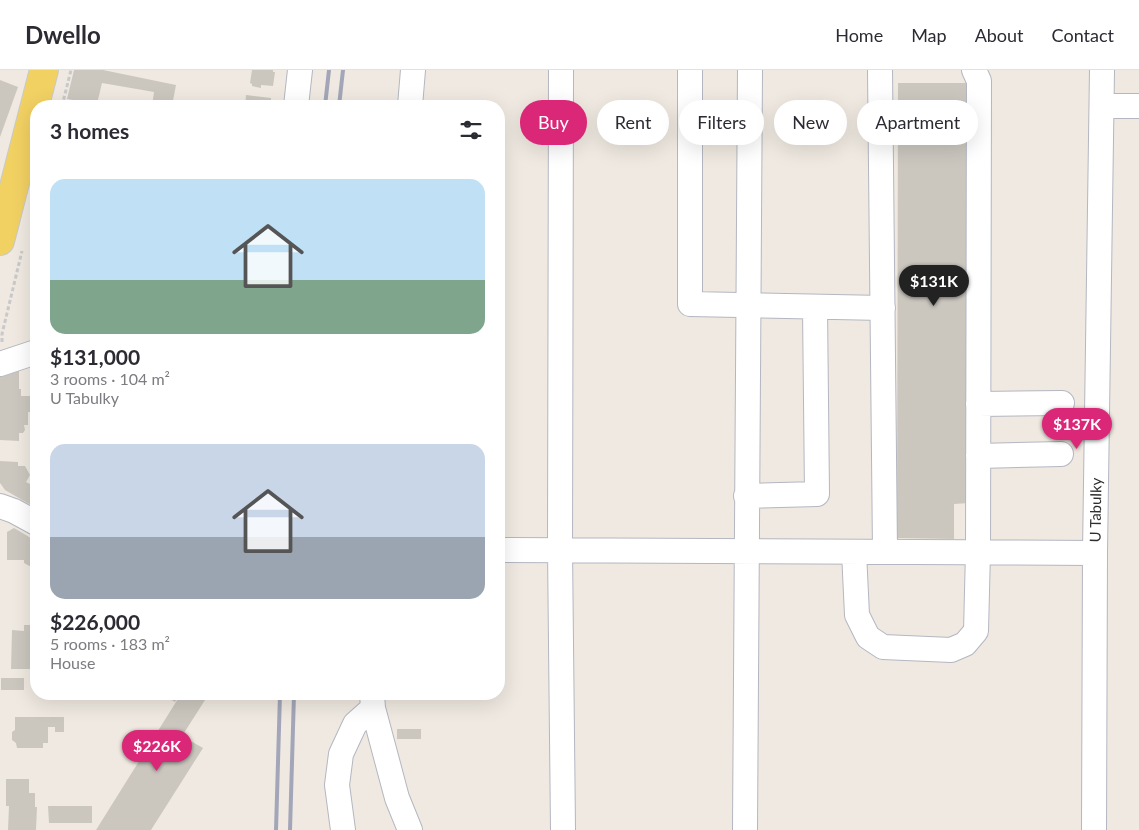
<!DOCTYPE html>
<html lang="en">
<head>
<meta charset="utf-8">
<style>
  body { margin:0; font-family:Lato,sans-serif; background:#f2f2f3; color:#2b2b33; height:100vh; display:flex; flex-direction:column; font-size:19px; white-space:nowrap }
  * { box-sizing:border-box; margin:0 }
  p { font-size:16px; color:#7c7c81 }
  .icon { flex:none; width:28px; height:28px; fill:none; stroke:currentColor; stroke-width:2; stroke-linecap:round; stroke-linejoin:round }
  .map { position:relative; flex:1; overflow:hidden }
  .panel { position:absolute; left:30px; top:30px; width:475px; height:600px; display:flex; flex-direction:column; background:#fff; border-radius:20px; box-shadow:0 5px 20px #0002 }
  .panel>* { flex:none }
  .top-card { position:absolute; left:520px; top:30px; width:475px; height:45px; display:flex; gap:10px }
  .price { position:absolute; translate:-50% -42px; padding:0 11px; border-radius:18px; background:#db2777; color:#fff; font-size:16px; line-height:32px; filter:drop-shadow(0 1px 2px #0008) }
  .price::after { content:''; position:absolute; left:50%; top:30px; width:15px; height:11px; margin-left:-8px; background:inherit; clip-path:polygon(0 0,100% 0,50% 100%) }
  .price.on { background:#222; color:#fff }
  ul { padding:0; list-style:none }
  li { display:grid; align-content:center; gap:10px; height:265px; padding:0 20px }
  li span { display:grid; place-items:center; height:155px; border-radius:15px; color:#555 }
  li>.icon { margin-inline-start:auto }
  span .icon { width:90px; height:90px; fill:#fffc; stroke-width:1 }
  li b { font-size:21px }
  h2 { display:flex; justify-content:space-between; align-items:center; height:60px; padding:0 20px; font-size:21px }
  .pill { padding:0 18px; border-radius:22px; background:#fff; box-shadow:0 5px 20px #0002; font-size:18px; line-height:45px }
  .pill.on { background:#db2777; color:#fff }
  header { display:flex; align-items:center; gap:30px; box-sizing:border-box; height:70px; padding:0 25px; background:#fff; border-bottom:1px solid #e1e1e2 }
  header strong { font-size:24px }
  nav { display:flex; gap:28px; margin-inline-start:auto; font-size:18px }
  .map>svg:first-child { display:block }
  .building { fill:#cbc7bf }
  .lines { fill:none; stroke-linecap:round; stroke-linejoin:round }
  .minor-casing { stroke:#b4b7c1; stroke-width:26 }
  .major-casing { stroke:#c9c9c9; stroke-width:30 }
  .path { stroke:#c9c9c9; stroke-width:3; stroke-dasharray:4 2.5; stroke-linecap:butt }
  .minor { stroke:#fff; stroke-width:24 }
  .major { stroke:#f2d163; stroke-width:28 }
  .rail { stroke:#a3a6b8; stroke-width:4 }
  .labels { text-anchor:middle; stroke-width:4; stroke-linejoin:round; paint-order:stroke }
  .street-label { font-size:15px; fill:#2e2e2e; stroke:#fff }
</style>
</head>
<body>
<header>
<strong>Dwello</strong>
<nav><a>Home</a><a>Map</a><a>About</a><a>Contact</a></nav>
</header>
<div class="map">
<svg width="1139" height="760" viewBox="0 0 1139 760">
  <rect width="100%" height="100%" fill="#efe9e1"/>
  <!-- building -->
  <path class="building" d="M 74,0 L 103,0 L 176,15 L 172,36 L 152,36 L 154,22 L 102,13 L 97,34 L 67,29 Z
    M 252,0 L 273,0 L 273,2 L 275,2 L 273,16 L 261,15 L 261,18 L 252,16 L 252,14 L 250,13 Z
    M 0,10 L 18,17 L 0,67 Z
    M 898,13 L 971,13 L 970,433 L 954,434 L 954,469 L 897,468 Z
    M 246,25 L 271,28 L 271,36 L 245,36 Z
    M 36,173 L 36,189 L 32,188 Z
    M 36,295 L 36,306 L 33,307 L 30,297 Z
    M 19,301 L 19,319 L 21,319 L 21,326 L 36,326 L 36,342 L 28,342 L 28,355 L 24,355 L 25,360 L 23,363 L 19,363 L 19,371 L 0,370 L 0,307 Z
    M 0,391 L 18,392 L 18,396 L 25,396 L 30,405 L 26,412 L 36,417 L 36,438 L 5,420 L 0,413 Z
    M 14,458 L 36,471 L 36,491 L 33,498 L 24,493 L 24,490 L 7,490 L 7,462 Z
    M 24,555 L 36,555 L 36,599 L 11,599 L 12,560 L 24,561 Z
    M 1,608 L 24,608 L 24,620 L 1,620 Z
    M 161,624 L 180,624 L 175,632 Z
    M 181,624 L 201,624 L 207,627 L 182,666 L 203,678 L 151,760 L 96,760 Z
    M 15,647 L 64,647 L 64,662 L 55,662 L 55,657 L 48,657 L 48,673 L 43,673 L 43,678 L 17,678 L 16,673 L 12,670 L 12,662 L 15,660 Z
    M 397,659 L 421,659 L 421,669 L 397,669 Z
    M 6,709 L 29,709 L 29,723 L 35,723 L 35,737 L 37,737 L 36,760 L 8,760 L 9,736 L 6,736 Z
    M 48,736 L 92,736 L 92,753 L 49,753 Z"/>
  <g class="lines">
    <!-- minor casing -->
    <g class="minor-casing">
      <path id="minor" d="M 561,0 L 560,480 L 563,760
        M 690,0 L 690,234 L 883,238
        M 880,0 L 885,482
        M 296,36 L 300,0
        M 410,36 L 413,0
        M 1102,36 L 1139,36
        M 0,294 L 36,282
        M 978,334 L 1062,333
        M 978,386 L 1061,384
        M 746,426 L 817,424 L 815,237
        M 0,436 L 14,441 L 36,453
        M 499,480 L 1095,483
        M 854,482 L 857,545 L 868,567 L 883,577 L 951,580 L 965,574 L 976,561 L 978,482 L 979,11 L 974,0
        M 372,624 L 373,638 L 397,728 L 410,760
        M 343,760 L 337,715 L 341,684 L 355,654 L 373,638
        M 745,760 L 750,0
        M 1094,760 L 1095,483 L 1102,0"/>
    </g>
    <!-- major casing -->
    <g class="major-casing">
      <path id="major" d="M 0,171 L 44,0"/>
    </g>
    <!-- path -->
    <path class="path" d="M 62,36 L 71,0
      M 2,272 L 2,264 L 22,181"/>
    <!-- minor -->
    <use href="#minor" class="minor"/>
    <!-- major -->
    <use href="#major" class="major"/>
    <!-- rail -->
    <path class="rail" d="M 325,36 L 329,0
      M 339,36 L 343,0
      M 276,760 L 280,624
      M 290,760 L 294,624"/>
  </g>
  <g class="labels">
    <!-- street labels -->
    <g class="street-label">
      <text transform="translate(1096 440) rotate(-89)" y="5">U Tabulky</text>
    </g>
  </g>
</svg>
<b class="price on" style="left:934px;top:237px">$131K</b>
<b class="price" style="left:1077px;top:380px">$137K</b>
<b class="price" style="left:157px;top:702px">$226K</b>
<div class="top-card">
<a class="pill on">Buy</a>
<a class="pill">Rent</a>
<a class="pill">Filters</a>
<a class="pill">New</a>
<a class="pill">Apartment</a>
</div>
<section class="panel">
<h2>3 homes<svg class="icon" aria-label="filters" viewBox="0 0 24 24"><path d="M4 7h16M4 17h16"/><circle cx="9" cy="7" r="2"/><circle cx="15" cy="17" r="2"/></svg></h2>
<ul>
<li><span style="background:linear-gradient(#bfe0f5 65%,#7fa58c 0)"><svg class="icon" aria-label="home" viewBox="0 0 24 24"><path d="M3 11l9-7 9 7M6 9v11h12V9"/></svg></span><div><b>$131,000</b><p>3 rooms · 104 m²</p><p>U Tabulky</p></div></li>
<li><span style="background:linear-gradient(#c9d6e8 60%,#9aa5b1 0)"><svg class="icon" aria-label="home" viewBox="0 0 24 24"><path d="M3 11l9-7 9 7M6 9v11h12V9"/></svg></span><div><b>$226,000</b><p>5 rooms · 183 m²</p><p>House</p></div></li>
</ul>
</section>
</div>
</body>
</html>
